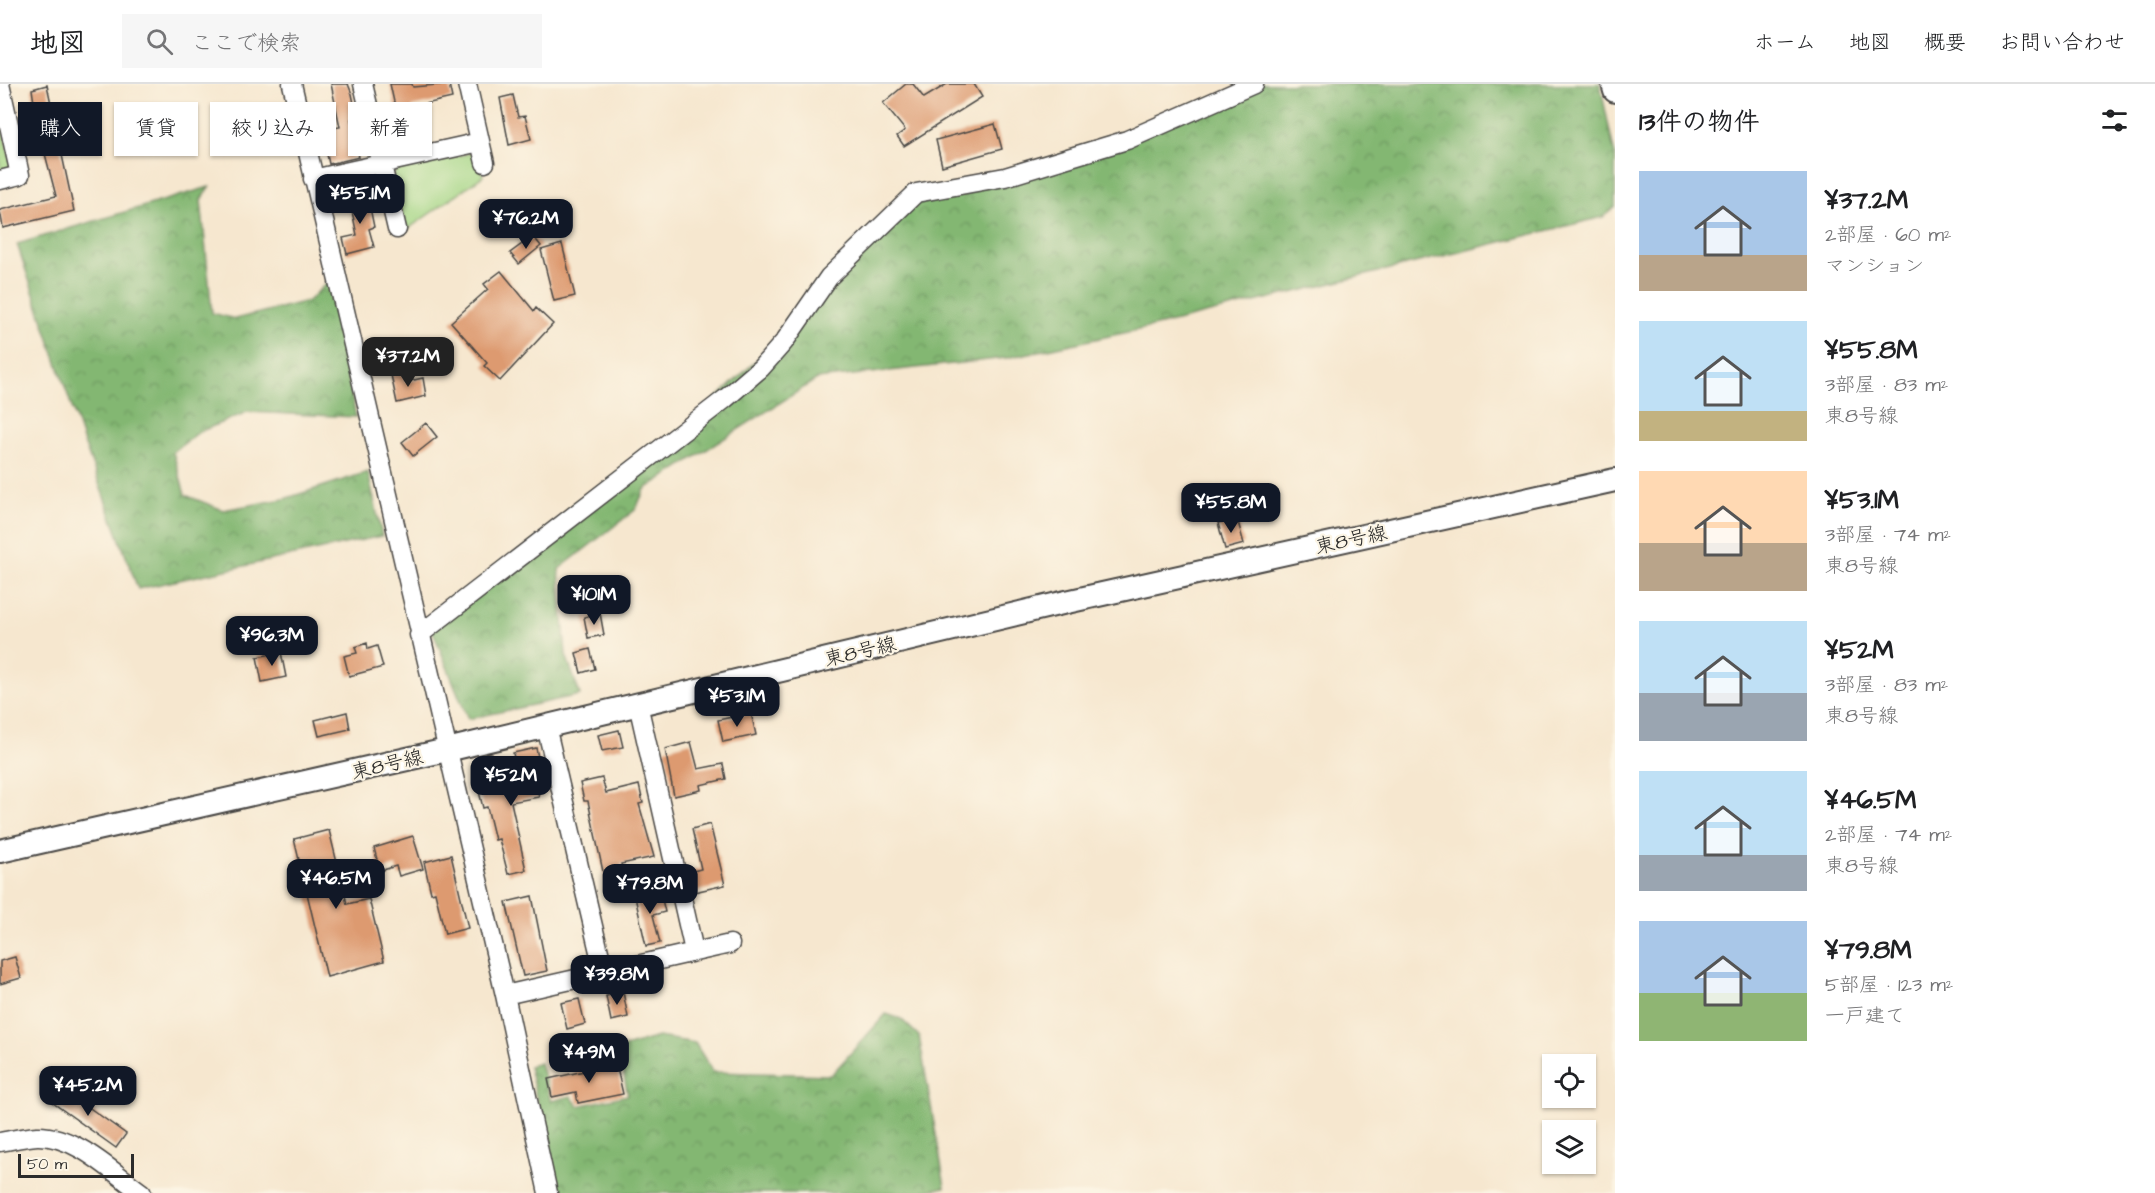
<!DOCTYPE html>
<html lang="ja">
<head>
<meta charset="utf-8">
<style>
  body { margin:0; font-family:"Architects Daughter","Klee One",sans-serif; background:#f6f6f6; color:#202124; height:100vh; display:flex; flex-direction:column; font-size:22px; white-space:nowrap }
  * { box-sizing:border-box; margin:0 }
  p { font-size:20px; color:#757577 }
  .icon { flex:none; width:33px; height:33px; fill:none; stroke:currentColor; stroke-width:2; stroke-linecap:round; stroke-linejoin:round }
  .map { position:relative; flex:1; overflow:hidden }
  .panel { display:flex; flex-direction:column; background:#fff; width:540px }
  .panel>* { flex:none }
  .top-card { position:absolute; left:18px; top:18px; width:570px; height:54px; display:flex; gap:12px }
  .controls { position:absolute; left:1542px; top:970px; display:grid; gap:12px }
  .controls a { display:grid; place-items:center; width:54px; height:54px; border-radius:0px; background:#fff; box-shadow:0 2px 4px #0004; font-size:30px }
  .scale { position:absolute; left:18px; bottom:15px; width:116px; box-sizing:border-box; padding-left:6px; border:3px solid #2b2b2b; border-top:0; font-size:16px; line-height:21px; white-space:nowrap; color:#2b2b2b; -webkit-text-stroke:4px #fcf5e5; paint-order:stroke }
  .price { position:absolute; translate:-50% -51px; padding:0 14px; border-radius:12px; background:#111827; color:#fff; font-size:20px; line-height:39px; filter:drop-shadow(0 2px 3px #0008) }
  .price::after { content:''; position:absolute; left:50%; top:36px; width:18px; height:14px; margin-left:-9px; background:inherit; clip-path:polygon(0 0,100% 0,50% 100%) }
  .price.on { background:#222; color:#fff }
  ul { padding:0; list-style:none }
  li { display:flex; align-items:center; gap:18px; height:150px; padding:0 24px }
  li span { display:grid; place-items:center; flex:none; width:168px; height:120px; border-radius:0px; color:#555 }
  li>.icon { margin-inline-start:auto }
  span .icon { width:72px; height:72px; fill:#fffc; stroke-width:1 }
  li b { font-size:26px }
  h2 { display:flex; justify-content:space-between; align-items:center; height:72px; padding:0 24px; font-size:26px }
  .chip { padding:0 21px; border-radius:0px; background:#fff; box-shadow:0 2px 4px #0004; font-size:21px; line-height:54px }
  .chip.on { background:#111827; color:#fff }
  header { display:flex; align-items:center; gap:36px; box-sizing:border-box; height:84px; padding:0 30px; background:#fff; border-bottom:2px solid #e0e0e0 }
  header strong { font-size:28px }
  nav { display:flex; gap:33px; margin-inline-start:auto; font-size:21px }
  .search { width:420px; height:54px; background:#f6f6f6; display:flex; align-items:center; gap:15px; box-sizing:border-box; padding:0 21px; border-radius:0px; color:#757577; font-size:22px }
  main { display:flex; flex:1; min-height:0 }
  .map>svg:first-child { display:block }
  .green { fill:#a4d685; stroke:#688058; stroke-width:1.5 }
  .forest { fill:url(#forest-crowns); stroke:#57714e; stroke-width:1.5 }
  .building { fill:#dd9a6f }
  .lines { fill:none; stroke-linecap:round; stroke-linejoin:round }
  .minor-casing { stroke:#494744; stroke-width:21 }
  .tertiary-casing { stroke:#494744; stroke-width:26 }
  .minor { stroke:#fff; stroke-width:18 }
  .tertiary { stroke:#fff; stroke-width:22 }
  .labels { text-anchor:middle; stroke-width:4.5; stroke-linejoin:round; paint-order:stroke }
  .street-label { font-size:20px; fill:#2b2b2b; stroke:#fcf5e5 }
</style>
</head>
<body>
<header>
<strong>地図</strong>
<div class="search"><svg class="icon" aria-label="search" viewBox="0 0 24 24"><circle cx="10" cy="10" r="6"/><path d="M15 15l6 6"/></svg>ここで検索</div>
<nav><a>ホーム</a><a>地図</a><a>概要</a><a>お問い合わせ</a></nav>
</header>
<main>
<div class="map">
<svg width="1615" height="1109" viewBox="0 0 1615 1109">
  <defs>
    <pattern id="forest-crowns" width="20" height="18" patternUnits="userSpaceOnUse" patternTransform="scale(1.5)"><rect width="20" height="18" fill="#83b772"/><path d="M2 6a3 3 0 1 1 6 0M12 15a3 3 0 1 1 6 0" fill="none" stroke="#6b955e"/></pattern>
  </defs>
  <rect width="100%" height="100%" fill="#fcf5e5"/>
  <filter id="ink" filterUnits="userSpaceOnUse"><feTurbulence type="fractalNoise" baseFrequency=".0167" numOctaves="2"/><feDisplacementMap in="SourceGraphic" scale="12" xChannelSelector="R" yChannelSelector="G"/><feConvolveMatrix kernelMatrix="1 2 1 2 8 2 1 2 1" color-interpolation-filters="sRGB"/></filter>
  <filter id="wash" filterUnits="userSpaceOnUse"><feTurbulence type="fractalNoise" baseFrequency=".008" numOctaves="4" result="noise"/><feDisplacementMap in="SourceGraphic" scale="24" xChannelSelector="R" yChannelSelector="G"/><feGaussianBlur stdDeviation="1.35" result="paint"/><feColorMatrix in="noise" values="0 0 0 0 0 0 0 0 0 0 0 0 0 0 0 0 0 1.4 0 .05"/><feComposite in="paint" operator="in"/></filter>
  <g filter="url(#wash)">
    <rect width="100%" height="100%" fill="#f6e7cf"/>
    <!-- green -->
    <path class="green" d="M 0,34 L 12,83 L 8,89 L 0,90 Z
      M 471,69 L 478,73 L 483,92 L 405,147 L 392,94 L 396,86 Z"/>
    <!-- forest -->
    <path class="forest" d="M 1254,0 L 1600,0 L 1615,72 L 1615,123 L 1603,133 L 1152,243 L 1006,274 L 817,295 L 645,405 L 635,426 L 559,485 L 566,571 L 580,611 L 468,635 L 431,543 L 684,345 L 797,238 L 916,109 L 1005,93 Z
      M 209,103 L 201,116 L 212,229 L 235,235 L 308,217 L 328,198 L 356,333 L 247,328 L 199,348 L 173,368 L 185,411 L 223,426 L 284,415 L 368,388 L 382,452 L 138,505 L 83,356 L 17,160 Z
      M 886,930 L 901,935 L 919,952 L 945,1103 L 917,1109 L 558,1109 L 529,982 L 540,979 L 551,1017 L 571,1012 L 578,1022 L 628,1011 L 618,965 L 658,953 L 695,959 L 713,988 L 831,991 Z"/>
    <g id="blocks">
      <!-- building -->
      <path class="building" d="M 331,0 L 348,0 L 352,10 L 357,34 L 351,35 L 359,73 L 329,80 L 322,46 L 340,43 Z
        M 390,0 L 412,0 L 413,3 L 449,0 L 452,14 L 412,23 L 422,59 L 396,65 L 392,48 L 398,46 L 395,36 L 398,36 Z
        M 906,0 L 913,0 L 924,14 L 947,0 L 974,0 L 982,13 L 904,62 L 897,52 L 905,46 L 883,19 Z
        M 47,1 L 74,127 L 3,144 L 0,126 L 56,112 L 37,39 L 32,5 Z
        M 513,11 L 518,33 L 525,32 L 531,55 L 509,61 L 500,14 Z
        M 995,40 L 1002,65 L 942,82 L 936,56 Z
        M 367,109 L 374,143 L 369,145 L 374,163 L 347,170 L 343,154 L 357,151 L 349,113 Z
        M 533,152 L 541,162 L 519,180 L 510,169 Z
        M 562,160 L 575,212 L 554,217 L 541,166 Z
        M 501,187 L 534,227 L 536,224 L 553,240 L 500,297 L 484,282 L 487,279 L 451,238 L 488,205 L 484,200 Z
        M 402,288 L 405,298 L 423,294 L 426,312 L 397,319 L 391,291 Z
        M 426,339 L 437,353 L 413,372 L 402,358 Z
        M 1237,434 L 1244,460 L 1225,465 L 1218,439 Z
        M 600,529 L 604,551 L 588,554 L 584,533 Z
        M 367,559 L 368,565 L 377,562 L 383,583 L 349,592 L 344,572 L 357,569 L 355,563 Z
        M 590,565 L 595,585 L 581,589 L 576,569 Z
        M 281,568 L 286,593 L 262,598 L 257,573 Z
        M 347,628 L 350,645 L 319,652 L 315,636 Z
        M 751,629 L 756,651 L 723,658 L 718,636 Z
        M 619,646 L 623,663 L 602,667 L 598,651 Z
        M 691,658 L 698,685 L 723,680 L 726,695 L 700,701 L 701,706 L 674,712 L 665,665 Z
        M 536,664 L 540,682 L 533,683 L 539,713 L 511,718 L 526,786 L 508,790 L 499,755 L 495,756 L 487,723 L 483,724 L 478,703 L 518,693 L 513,669 Z
        M 602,694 L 606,709 L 639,701 L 643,719 L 639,720 L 654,773 L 621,780 L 624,793 L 605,797 L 588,717 L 584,717 L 580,699 Z
        M 710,740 L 725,801 L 694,808 L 689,788 L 701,785 L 692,745 Z
        M 329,746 L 347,820 L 369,815 L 384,877 L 327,893 L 294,755 Z
        M 413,752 L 423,785 L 399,792 L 396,782 L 380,787 L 374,764 Z
        M 451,771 L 468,844 L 445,850 L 435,808 L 431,809 L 424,778 Z
        M 660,807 L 665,828 L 653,831 L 660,859 L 646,862 L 635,813 Z
        M 532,812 L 547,887 L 523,892 L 506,818 Z
        M 15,873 L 21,894 L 0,900 L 0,877 Z
        M 623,908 L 628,933 L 611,937 L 606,912 Z
        M 579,915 L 585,940 L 567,945 L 561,919 Z
        M 616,980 L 623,1010 L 578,1019 L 576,1008 L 552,1013 L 548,995 Z
        M 59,1002 L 126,1050 L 116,1064 L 49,1016 Z"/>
    </g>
  </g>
  <g filter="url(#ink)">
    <use href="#blocks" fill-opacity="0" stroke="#494744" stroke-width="1.5"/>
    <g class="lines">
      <!-- minor casing -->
      <g class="minor-casing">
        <path id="minor" d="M 292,0 L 505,911 L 548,1109
          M 363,0 L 397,145
          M 467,0 L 485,79
          M 313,95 L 480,58
          M 0,96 L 20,91 L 0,0
          M 419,551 L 725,315 L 761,284 L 784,258 L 829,193 L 916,109 L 1005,93 L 1127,56 L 1254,0
          M 638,620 L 694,867
          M 546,642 L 604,889
          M 505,911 L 730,860
          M 0,1058 C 12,1056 24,1053 37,1052 C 76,1051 112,1088 142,1109"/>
      </g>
      <!-- tertiary casing -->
      <g class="tertiary-casing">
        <path id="tertiary" d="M 1613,0 L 1615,7
          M 0,767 L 447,666 L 1062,519 L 1615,396"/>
      </g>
      <!-- minor -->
      <use href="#minor" class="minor"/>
      <!-- tertiary -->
      <use href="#tertiary" class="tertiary"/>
    </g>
  </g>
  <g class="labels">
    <!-- street labels -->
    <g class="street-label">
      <text transform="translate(1351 455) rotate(-12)" y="7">東8号線</text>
      <text transform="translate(860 567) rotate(-13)" y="7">東8号線</text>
      <text transform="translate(387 680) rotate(-13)" y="7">東8号線</text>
    </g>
  </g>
</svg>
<div class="controls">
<a><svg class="icon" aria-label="locate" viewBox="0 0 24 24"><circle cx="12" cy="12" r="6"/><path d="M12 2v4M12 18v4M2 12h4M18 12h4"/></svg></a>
<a><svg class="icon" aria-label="layers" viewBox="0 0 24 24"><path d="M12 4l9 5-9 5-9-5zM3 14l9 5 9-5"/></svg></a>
</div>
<div class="scale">50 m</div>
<b class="price" style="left:360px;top:141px">¥55.1M</b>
<b class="price" style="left:526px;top:166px">¥76.2M</b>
<b class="price on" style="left:408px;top:304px">¥37.2M</b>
<b class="price" style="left:1231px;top:450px">¥55.8M</b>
<b class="price" style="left:594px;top:542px">¥101M</b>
<b class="price" style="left:272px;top:583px">¥96.3M</b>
<b class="price" style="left:737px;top:644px">¥53.1M</b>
<b class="price" style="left:511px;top:723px">¥52M</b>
<b class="price" style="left:336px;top:826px">¥46.5M</b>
<b class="price" style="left:650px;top:831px">¥79.8M</b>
<b class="price" style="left:617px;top:922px">¥39.8M</b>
<b class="price" style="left:589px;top:1000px">¥49M</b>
<b class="price" style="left:88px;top:1033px">¥45.2M</b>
<div class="top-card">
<a class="chip on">購入</a>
<a class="chip">賃貸</a>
<a class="chip">絞り込み</a>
<a class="chip">新着</a>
</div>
</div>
<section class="panel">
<h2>13件の物件<svg class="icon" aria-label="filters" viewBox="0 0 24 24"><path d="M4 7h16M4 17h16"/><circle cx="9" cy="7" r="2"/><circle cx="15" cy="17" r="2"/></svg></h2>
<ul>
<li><span style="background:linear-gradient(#a9c7e8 70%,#b9a48a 0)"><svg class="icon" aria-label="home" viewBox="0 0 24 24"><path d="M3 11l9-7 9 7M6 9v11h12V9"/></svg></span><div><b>¥37.2M</b><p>2部屋 · 60 m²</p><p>マンション</p></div></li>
<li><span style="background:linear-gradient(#bfe0f5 75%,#c2b280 0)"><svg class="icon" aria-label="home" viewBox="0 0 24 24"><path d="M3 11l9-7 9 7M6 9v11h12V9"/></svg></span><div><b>¥55.8M</b><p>3部屋 · 83 m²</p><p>東8号線</p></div></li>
<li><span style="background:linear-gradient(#ffd9b3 60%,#b9a48a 0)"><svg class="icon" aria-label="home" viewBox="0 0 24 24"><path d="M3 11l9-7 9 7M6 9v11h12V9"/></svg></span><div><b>¥53.1M</b><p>3部屋 · 74 m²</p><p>東8号線</p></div></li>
<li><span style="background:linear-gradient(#bfe0f5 60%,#9aa5b1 0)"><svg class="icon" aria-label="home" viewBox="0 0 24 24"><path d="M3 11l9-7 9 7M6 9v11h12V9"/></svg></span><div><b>¥52M</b><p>3部屋 · 83 m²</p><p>東8号線</p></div></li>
<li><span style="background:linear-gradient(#bfe0f5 70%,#9aa5b1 0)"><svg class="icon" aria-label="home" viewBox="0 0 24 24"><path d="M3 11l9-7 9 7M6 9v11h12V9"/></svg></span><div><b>¥46.5M</b><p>2部屋 · 74 m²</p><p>東8号線</p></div></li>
<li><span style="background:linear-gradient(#a9c7e8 60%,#8fb573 0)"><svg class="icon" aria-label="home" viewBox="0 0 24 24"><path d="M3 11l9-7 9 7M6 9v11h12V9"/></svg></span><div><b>¥79.8M</b><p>5部屋 · 123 m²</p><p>一戸建て</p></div></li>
</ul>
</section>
</main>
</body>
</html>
